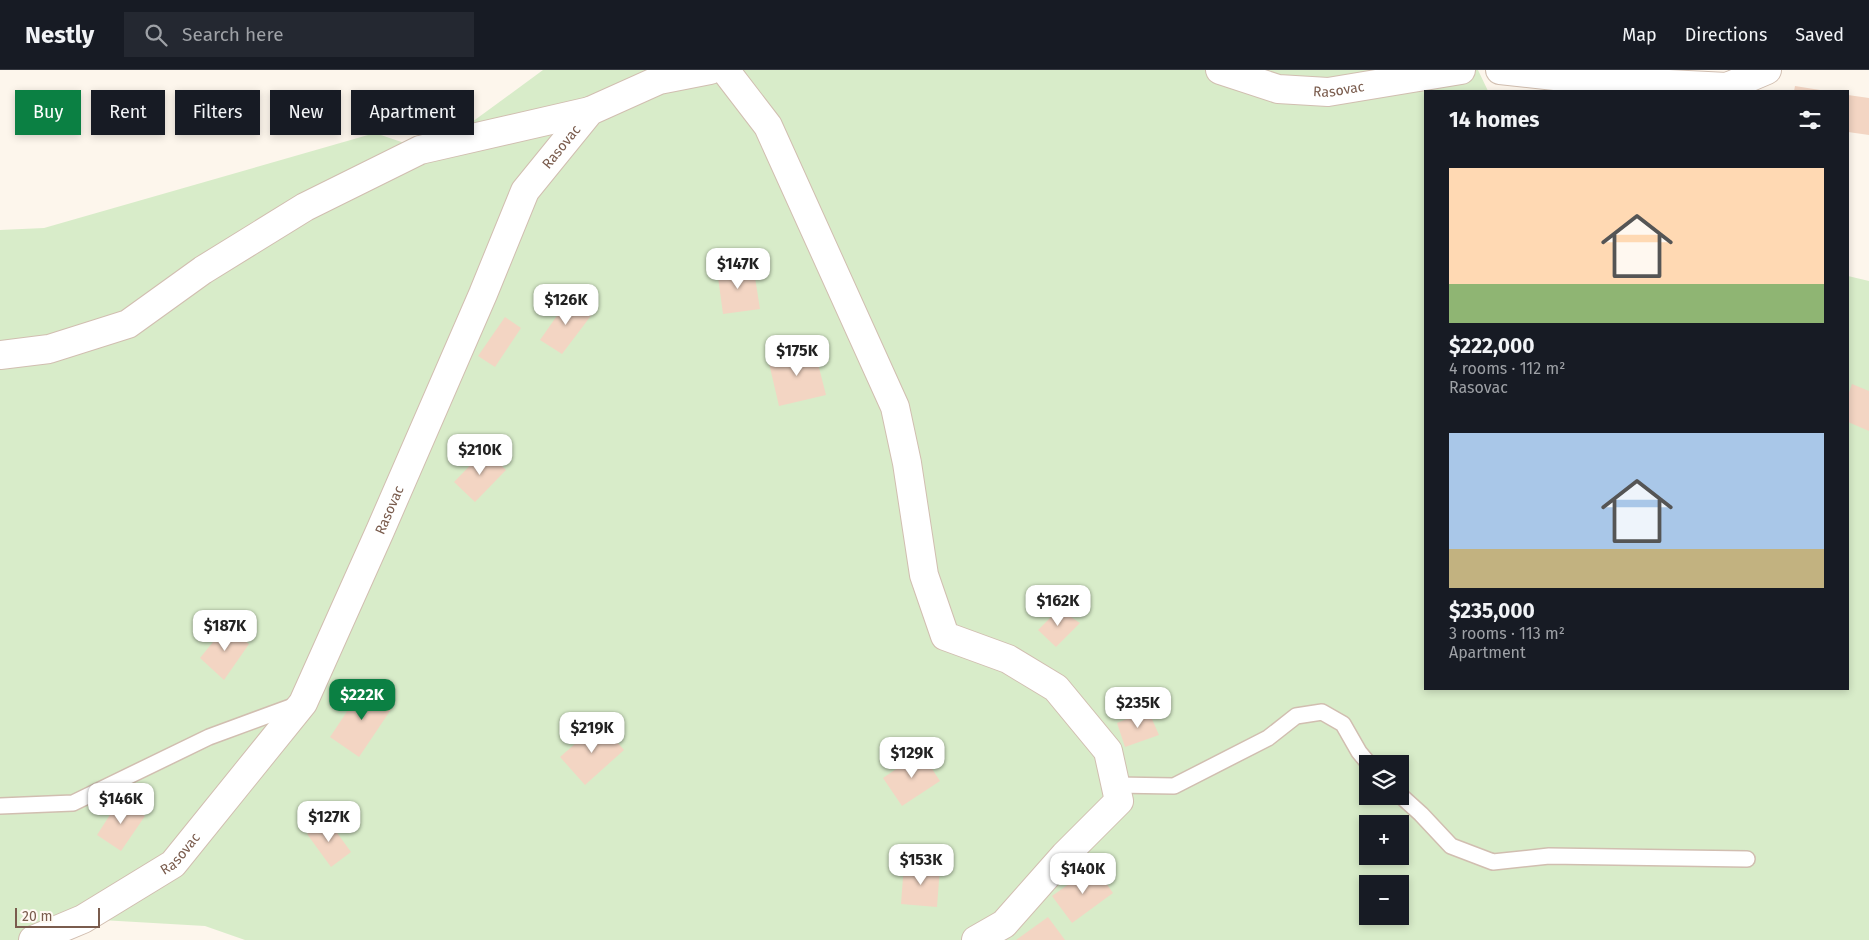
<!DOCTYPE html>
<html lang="en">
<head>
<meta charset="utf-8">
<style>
  body { margin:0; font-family:"Fira Sans",sans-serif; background:#242831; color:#f1f3f6; height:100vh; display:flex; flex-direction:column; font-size:19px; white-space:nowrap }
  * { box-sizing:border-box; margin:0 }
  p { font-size:16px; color:#9ea1a6 }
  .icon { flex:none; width:28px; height:28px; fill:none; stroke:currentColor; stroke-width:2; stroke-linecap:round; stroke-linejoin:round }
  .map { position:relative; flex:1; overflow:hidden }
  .sheet { position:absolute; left:1424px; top:20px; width:425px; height:600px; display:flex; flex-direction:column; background:#171b24; border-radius:0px; box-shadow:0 2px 8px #0003 }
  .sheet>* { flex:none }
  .guide { position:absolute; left:15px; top:20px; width:475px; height:45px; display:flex; gap:10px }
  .tools { position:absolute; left:1359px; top:685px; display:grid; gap:10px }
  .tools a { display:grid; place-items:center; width:50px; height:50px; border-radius:0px; background:#171b24; box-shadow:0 2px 8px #0003; font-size:25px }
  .scale { position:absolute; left:15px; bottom:12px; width:85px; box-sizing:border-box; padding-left:5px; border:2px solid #7a5c4d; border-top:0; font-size:14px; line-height:18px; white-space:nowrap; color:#7a5c4d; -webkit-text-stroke:4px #fffaf3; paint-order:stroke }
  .price { position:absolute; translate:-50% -42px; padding:0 11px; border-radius:10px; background:#fff; color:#222; font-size:16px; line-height:32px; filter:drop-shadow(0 1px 2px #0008) }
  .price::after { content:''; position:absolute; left:50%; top:30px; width:15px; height:11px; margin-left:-8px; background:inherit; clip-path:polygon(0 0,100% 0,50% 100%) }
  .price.on { background:#0b8043; color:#fff }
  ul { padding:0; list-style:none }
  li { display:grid; align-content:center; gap:10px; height:265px; padding:0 25px }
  li span { display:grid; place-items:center; height:155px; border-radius:0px; color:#555 }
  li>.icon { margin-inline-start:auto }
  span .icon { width:90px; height:90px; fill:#fffc; stroke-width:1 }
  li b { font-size:21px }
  h2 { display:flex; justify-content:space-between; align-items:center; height:60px; padding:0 25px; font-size:21px }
  .chip { padding:0 18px; border-radius:0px; background:#171b24; box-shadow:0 2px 8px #0003; font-size:18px; line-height:45px }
  .chip.on { background:#0b8043; color:#fff }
  header { display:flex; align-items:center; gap:30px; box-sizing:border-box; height:70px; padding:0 25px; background:#171b24; border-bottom:1px solid #363941 }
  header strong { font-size:24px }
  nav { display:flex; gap:28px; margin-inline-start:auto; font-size:18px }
  .search { width:350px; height:45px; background:#242831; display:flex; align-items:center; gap:12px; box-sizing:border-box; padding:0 18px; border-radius:0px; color:#9ea1a6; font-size:19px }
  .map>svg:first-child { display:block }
  .green { fill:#d8ecc9; fill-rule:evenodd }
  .building { fill:#f3d5c3 }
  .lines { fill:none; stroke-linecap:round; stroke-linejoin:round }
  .service-casing { stroke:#d1beb0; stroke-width:18 }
  .minor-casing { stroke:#d1beb0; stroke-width:30 }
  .service { stroke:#fff; stroke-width:15 }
  .minor { stroke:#fff; stroke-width:28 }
  .labels { text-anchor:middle; stroke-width:4.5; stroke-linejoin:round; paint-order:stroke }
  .street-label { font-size:14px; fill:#7a5c4d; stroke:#fffaf3 }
</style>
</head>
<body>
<header>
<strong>Nestly</strong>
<div class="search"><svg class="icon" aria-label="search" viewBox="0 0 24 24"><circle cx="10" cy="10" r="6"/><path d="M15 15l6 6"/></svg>Search here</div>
<nav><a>Map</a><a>Directions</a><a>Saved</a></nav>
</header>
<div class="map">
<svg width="1869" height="870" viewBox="0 0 1869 870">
  <rect width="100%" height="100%" fill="#fdf6ec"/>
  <!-- green -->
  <path class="green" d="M 543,0 L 1478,0 L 1488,21 L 1425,21 L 1425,619 L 1848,619 L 1848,206 L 1869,211 L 1869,870 L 245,870 L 205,856 L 84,849 L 33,870 L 0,870 L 0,160 L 44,158 L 375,63 L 431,82 ZM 1368,694 L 1400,694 L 1400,726 L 1368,726 ZM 1368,754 L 1400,754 L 1400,786 L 1368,786 ZM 1368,814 L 1400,814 L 1400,846 L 1368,846 Z"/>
  <!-- building -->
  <path class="building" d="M 1795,16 L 1820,20 L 1820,21 L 1794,21 Z
    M 1848,25 L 1869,28 L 1869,65 L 1848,62 Z
    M 753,195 L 760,239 L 723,244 L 717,200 Z
    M 570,227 L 593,243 L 562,284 L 540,270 Z
    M 505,247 L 521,258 L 495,297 L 478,286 Z
    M 814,278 L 826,325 L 779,336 L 768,289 Z
    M 1852,314 L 1869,321 L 1869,361 L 1848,352 L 1848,325 Z
    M 485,380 L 506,400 L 475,432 L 454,412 Z
    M 1059,539 L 1080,553 L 1056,577 L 1038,560 Z
    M 226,556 L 249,574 L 224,610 L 200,588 Z
    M 364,616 L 394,635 L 359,687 L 330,667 Z
    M 1148,640 L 1159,665 L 1125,677 L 1117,653 Z
    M 600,652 L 624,680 L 585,715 L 560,687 Z
    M 921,682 L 940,711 L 902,736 L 883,708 Z
    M 120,729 L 145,746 L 121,781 L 97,765 Z
    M 327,749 L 351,782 L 331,797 L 307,764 Z
    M 904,794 L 940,797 L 937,837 L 901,834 Z
    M 1094,796 L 1113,823 L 1072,853 L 1052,826 Z
    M 1048,847 L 1065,870 L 1016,870 Z"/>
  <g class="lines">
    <!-- service casing -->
    <g class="service-casing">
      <path id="service" d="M 1116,715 L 1174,716 L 1268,668 L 1296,646 L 1322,642 L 1343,654 L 1359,682 L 1369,694
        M 1400,725 L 1421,744 L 1451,776 L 1493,792 L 1549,786 L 1747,789
        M 0,736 L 73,733 L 209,667 L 296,635"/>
    </g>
    <!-- minor casing -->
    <g class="minor-casing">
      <g id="minor">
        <path d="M 725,0 L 768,56 L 895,337 L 907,393 L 924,505 L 945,566 L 1008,589 L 1056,618 L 1108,681 L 1119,731 L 1065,785 L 1004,854 L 976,870"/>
        <path id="s1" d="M 1220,0 L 1278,19 L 1328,22 L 1461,0"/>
        <path d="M 1500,0 L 1591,10 L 1727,17 L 1767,0"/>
        <path d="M 0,285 L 49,279 L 128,254 L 203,200 L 305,137 L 420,80 L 590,41"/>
        <path id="s2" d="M 33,870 L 83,849 L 173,794 L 303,633 L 380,461 L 483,224 L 525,121 L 590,41 L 659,10 L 710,0"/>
      </g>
    </g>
    <!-- service -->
    <use href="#service" class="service"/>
    <!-- minor -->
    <use href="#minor" class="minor"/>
  </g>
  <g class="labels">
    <!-- street labels -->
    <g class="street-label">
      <text dy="5" stroke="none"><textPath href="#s1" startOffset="122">Rasovac</textPath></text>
      <text dy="5" stroke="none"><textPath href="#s2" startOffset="982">Rasovac</textPath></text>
      <text dy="5" stroke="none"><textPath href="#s2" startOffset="578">Rasovac</textPath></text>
      <text dy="5" stroke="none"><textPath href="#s2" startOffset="172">Rasovac</textPath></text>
    </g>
  </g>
</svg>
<div class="tools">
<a><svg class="icon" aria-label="layers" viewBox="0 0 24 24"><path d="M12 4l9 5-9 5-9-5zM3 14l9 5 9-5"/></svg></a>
<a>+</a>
<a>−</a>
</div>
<div class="scale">20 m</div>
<b class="price" style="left:738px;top:220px">$147K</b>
<b class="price" style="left:566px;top:256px">$126K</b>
<b class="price" style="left:797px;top:307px">$175K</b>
<b class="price" style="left:480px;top:406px">$210K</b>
<b class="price" style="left:1058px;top:557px">$162K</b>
<b class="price" style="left:225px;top:582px">$187K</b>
<b class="price on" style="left:362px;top:651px">$222K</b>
<b class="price" style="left:1138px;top:659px">$235K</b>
<b class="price" style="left:592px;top:684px">$219K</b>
<b class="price" style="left:912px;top:709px">$129K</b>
<b class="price" style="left:121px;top:755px">$146K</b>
<b class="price" style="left:329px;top:773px">$127K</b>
<b class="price" style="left:921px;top:816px">$153K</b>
<b class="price" style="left:1083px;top:825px">$140K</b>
<div class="guide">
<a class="chip on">Buy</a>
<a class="chip">Rent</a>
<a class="chip">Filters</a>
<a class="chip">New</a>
<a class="chip">Apartment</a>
</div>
<section class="sheet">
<h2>14 homes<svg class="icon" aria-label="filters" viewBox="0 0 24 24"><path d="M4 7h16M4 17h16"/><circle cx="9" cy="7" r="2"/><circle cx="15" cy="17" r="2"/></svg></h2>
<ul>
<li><span style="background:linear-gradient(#ffd9b3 75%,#8fb573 0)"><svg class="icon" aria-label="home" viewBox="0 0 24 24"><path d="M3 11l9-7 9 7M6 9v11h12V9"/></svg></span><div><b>$222,000</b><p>4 rooms · 112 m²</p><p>Rasovac</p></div></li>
<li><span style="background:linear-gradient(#a9c7e8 75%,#c2b280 0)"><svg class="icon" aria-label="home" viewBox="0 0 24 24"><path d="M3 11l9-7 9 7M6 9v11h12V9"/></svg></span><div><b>$235,000</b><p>3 rooms · 113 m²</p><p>Apartment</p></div></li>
</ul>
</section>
</div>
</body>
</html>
